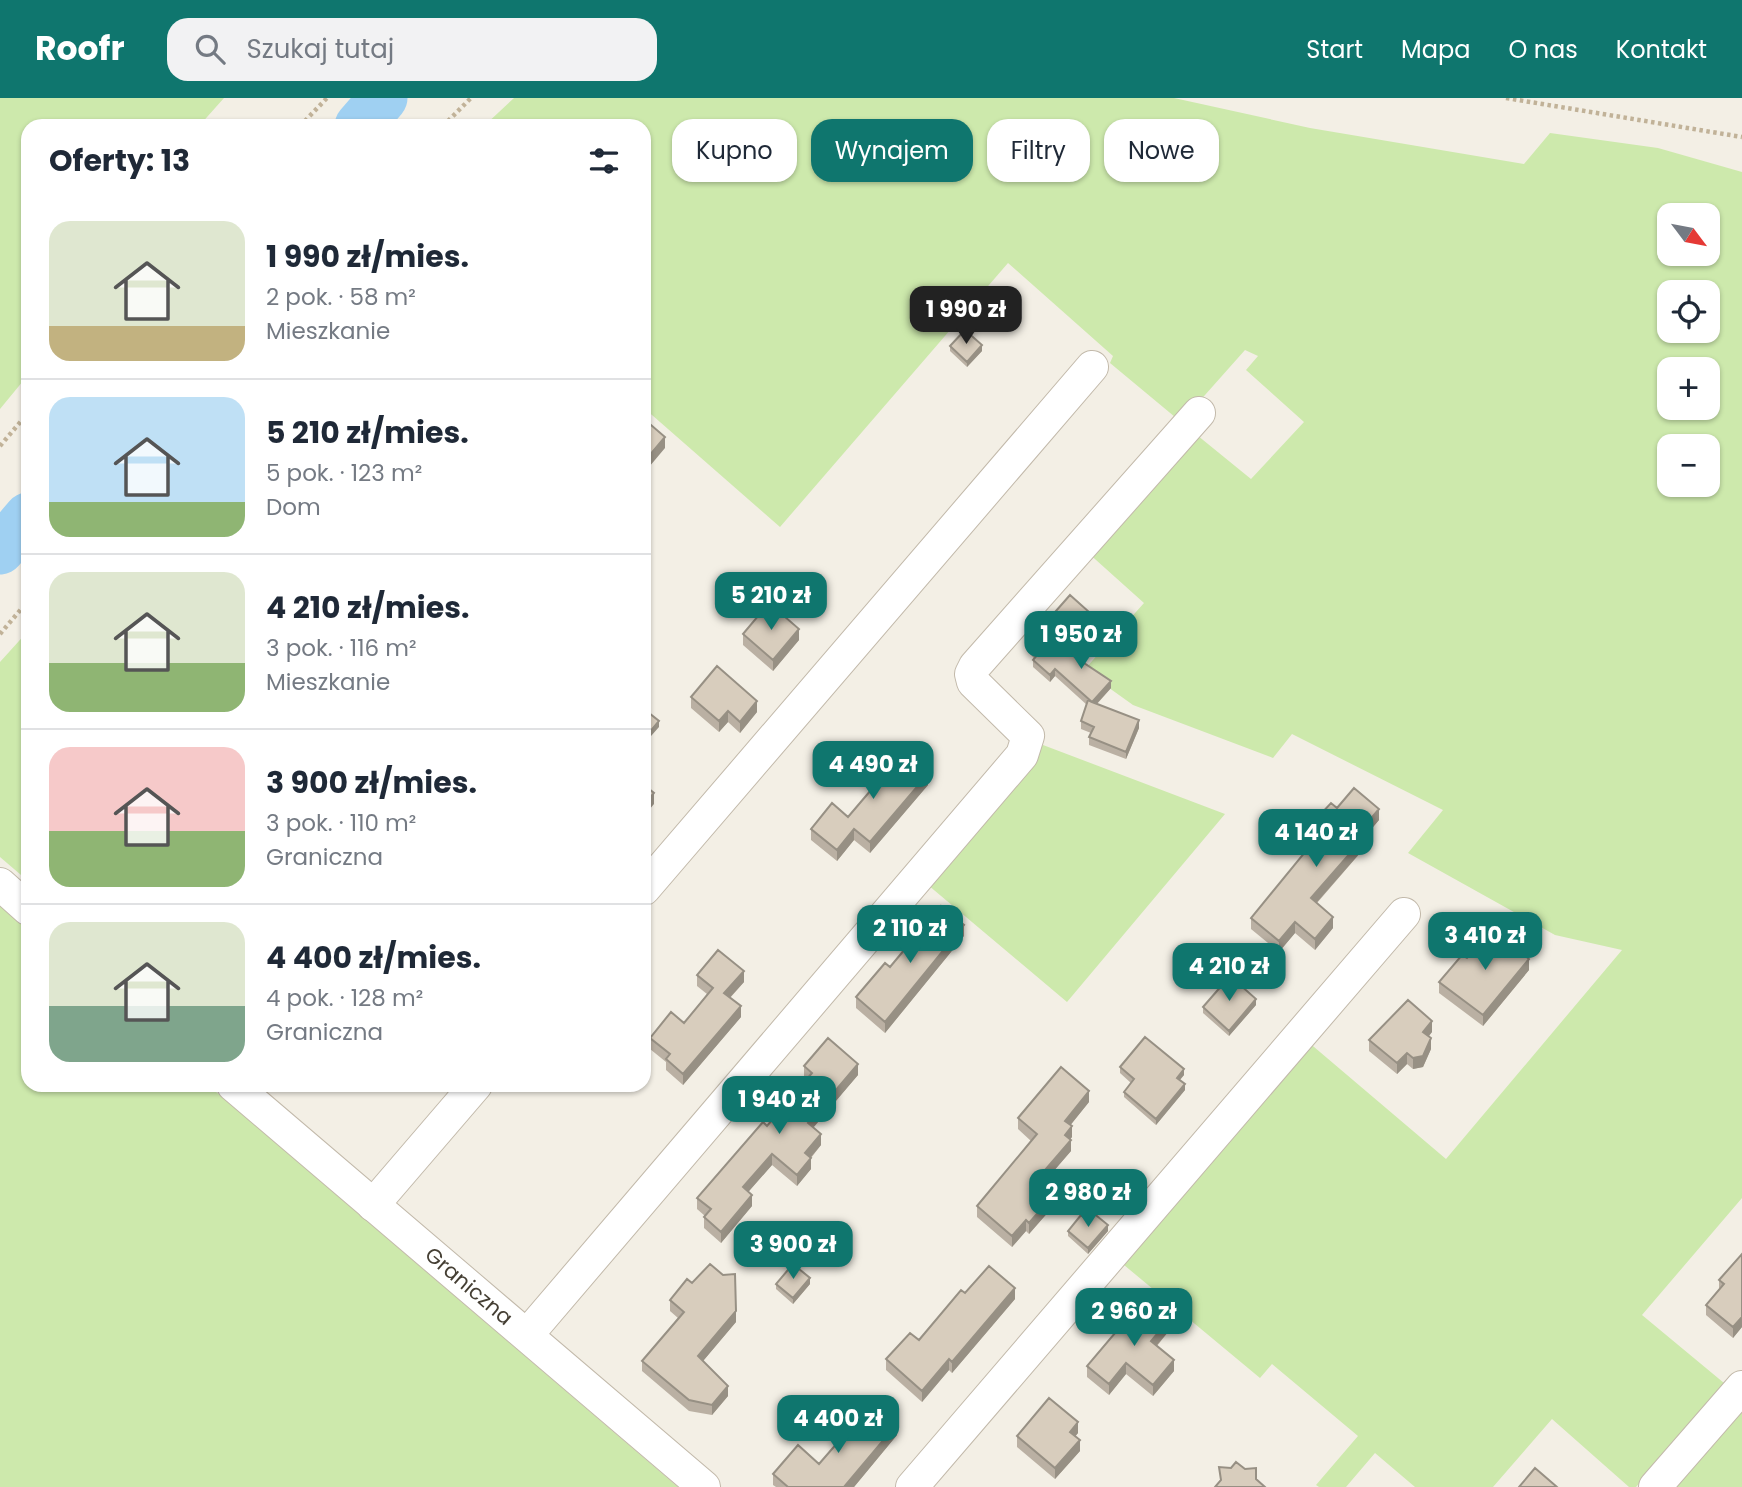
<!DOCTYPE html>
<html lang="pl">
<head>
<meta charset="utf-8">
<style>
  body { margin:0; font-family:Poppins,sans-serif; background:#f2f2f3; color:#1f2937; height:100vh; display:flex; flex-direction:column; font-size:26px; white-space:nowrap }
  * { box-sizing:border-box; margin:0 }
  p { font-size:23px; color:#747a83 }
  .icon { flex:none; width:38px; height:38px; fill:none; stroke:currentColor; stroke-width:2; stroke-linecap:round; stroke-linejoin:round }
  .map { position:relative; flex:1; overflow:hidden }
  .details { position:absolute; left:21px; top:21px; width:630px; height:973px; display:flex; flex-direction:column; background:#fff; border-radius:21px; box-shadow:0 2px 5px #0004 }
  .details>* { flex:none }
  .top-card { position:absolute; left:672px; top:21px; width:665px; height:63px; display:flex; gap:14px }
  .needle { width:46px; rotate:122deg }
  .buttons { position:absolute; left:1657px; top:105px; display:grid; gap:14px }
  .buttons a { display:grid; place-items:center; width:63px; height:63px; border-radius:14px; background:#fff; box-shadow:0 2px 5px #0004; font-size:35px }
  .price { position:absolute; translate:-50% -60px; padding:0 16px; border-radius:14px; background:#0f766e; color:#fff; font-size:23px; line-height:46px; filter:drop-shadow(0 2px 4px #0008) }
  .price::after { content:''; position:absolute; left:50%; top:42px; width:21px; height:16px; margin-left:-10px; background:inherit; clip-path:polygon(0 0,100% 0,50% 100%) }
  .price.on { background:#222; color:#fff }
  ul { padding:0; list-style:none }
  li { display:flex; align-items:center; gap:21px; height:175px; padding:0 28px }
  li+li { border-top:2px solid #e0e1e3 }
  li span { display:grid; place-items:center; flex:none; width:196px; height:140px; border-radius:21px; color:#555 }
  li>.icon { margin-inline-start:auto }
  span .icon { width:84px; height:84px; fill:#fffc; stroke-width:1 }
  li b { font-size:30px }
  h2 { display:flex; justify-content:space-between; align-items:center; height:84px; padding:0 28px; font-size:30px }
  .pill { padding:0 24px; border-radius:21px; background:#fff; box-shadow:0 2px 5px #0004; font-size:24px; line-height:63px }
  .pill.on { background:#0f766e; color:#fff }
  header { display:flex; align-items:center; gap:42px; box-sizing:border-box; height:98px; padding:0 35px; background:#0f766e; color:#fff }
  header strong { font-size:33px }
  nav { display:flex; gap:38px; margin-inline-start:auto; font-size:24px }
  .search { width:490px; height:63px; background:#f2f2f3; display:flex; align-items:center; gap:18px; box-sizing:border-box; padding:0 24px; border-radius:21px; color:#747a83; font-size:26px }
  .map>svg:first-child { display:block }
  .green { fill:#cde9ac; fill-rule:evenodd }
  .lines { fill:none; stroke-linecap:round; stroke-linejoin:round }
  .river { stroke:#9fd0f2; stroke-width:49 }
  .minor-casing { stroke:#c2b9aa; stroke-width:34 }
  .path { stroke:#c1b298; stroke-width:4.5; stroke-dasharray:3.5 3.5; stroke-linecap:butt }
  .minor { stroke:#fff; stroke-width:32 }
  .wall { fill:#bab0a3 }
  .shaded-wall { fill:#979084 }
  .building { fill:#d8cdbd; stroke:#979084; stroke-width:2 }
  .labels { text-anchor:middle; stroke-width:7; stroke-linejoin:round; paint-order:stroke }
  .street-label { font-size:21px; fill:#453f34; stroke:#fff }
</style>
</head>
<body>
<header>
<strong>Roofr</strong>
<div class="search"><svg class="icon" aria-label="search" viewBox="0 0 24 24"><circle cx="10" cy="10" r="6"/><path d="M15 15l6 6"/></svg>Szukaj tutaj</div>
<nav><a>Start</a><a>Mapa</a><a>O nas</a><a>Kontakt</a></nav>
</header>
<div class="map">
<svg width="1742" height="1389" viewBox="0 0 1742 1389">
  <rect width="100%" height="100%" fill="#f3efe5"/>
  <!-- green -->
  <path class="green" d="M 0,0 L 224,0 L 199,28 L 28,28 L 28,277 L 0,311 Z
    M 514,0 L 1174,0 L 1310,30 L 1524,66 L 1550,35 L 1658,50 L 1742,74 L 1742,1100 L 1642,1217 L 1724,1285 L 1636,1389 L 1629,1389 L 1552,1321 L 1493,1389 L 1415,1389 L 1375,1355 L 1346,1389 L 1319,1389 L 1316,1387 L 1358,1338 L 1272,1266 L 1260,1280 L 1118,1162 L 1307,943 L 1446,1061 L 1622,852 L 1555,837 L 1408,755 L 1443,712 L 1292,636 L 1273,660 L 1133,607 L 1084,572 L 1144,505 L 1086,453 L 1192,333 L 1251,381 L 1304,324 L 1246,272 L 1258,258 L 1245,252 L 1181,324 L 1110,265 L 1113,258 L 1008,165 L 780,429 L 644,310 L 644,28 L 484,28 ZM 1670,117 L 1708,117 L 1708,156 L 1670,156 ZM 1670,194 L 1708,194 L 1708,233 L 1670,233 ZM 1670,271 L 1708,271 L 1708,310 L 1670,310 ZM 1670,348 L 1708,348 L 1708,387 L 1670,387 Z
    M 28,533 L 28,783 L 0,759 L 0,564 Z
    M 1043,647 L 1225,716 L 1067,904 L 928,787 Z
    M 0,802 L 28,827 L 28,987 L 208,987 L 678,1389 L 0,1389 Z
    M 1742,1304 L 1742,1389 L 1669,1389 Z"/>
  <g class="lines">
    <!-- river -->
    <path class="river" d="M 359,28 L 383,0
      M 0,452 L 28,419"/>
    <!-- minor casing -->
    <g class="minor-casing">
      <g id="minor">
        <path d="M 0,786 L 28,811"/>
        <path d="M 644,791 L 1092,269"/>
        <path id="s1" d="M 233,987 L 704,1389"/>
        <path d="M 373,1107 L 476,987"/>
        <path d="M 527,1237 L 1022,657 L 1028,638 L 973,584 L 971,576 L 975,568 L 1199,315"/>
        <path d="M 912,1389 L 1404,816"/>
        <path d="M 1655,1389 L 1742,1289"/>
      </g>
    </g>
    <!-- path -->
    <path class="path" d="M 1506,0 L 1742,39
      M 300,28 L 327,0
      M 443,28 L 471,0
      M 0,348 L 28,315
      M 0,536 L 28,503"/>
    <!-- minor -->
    <use href="#minor" class="minor"/>
  </g>
  <!-- wall -->
  <path class="wall" d="M 950,248 L 982,253 L 967,269 L 950,253 Z
    M 1098,530 L 1073,557 L 1111,590 L 1097,606 L 1139,630 L 1126,661 L 1089,647 L 1089,639 L 1091,635 L 1081,631 L 1081,623 L 1087,607 L 1055,578 L 1050,584 L 1033,569 L 1033,562 L 1034,560 L 1027,553 L 1027,546 Z
    M 743,536 L 799,542 L 773,573 L 743,547 Z
    M 691,599 L 757,614 L 740,635 L 728,624 L 719,634 L 691,610 Z
    M 865,674 L 928,687 L 870,755 L 854,742 L 837,763 L 811,742 L 811,731 L 848,719 L 872,691 L 865,685 Z
    M 1337,710 L 1379,722 L 1367,736 L 1367,747 L 1317,805 L 1333,830 L 1315,852 L 1295,835 L 1279,854 L 1251,831 L 1251,820 L 1306,753 L 1310,748 L 1305,744 L 1305,733 Z
    M 964,838 L 885,935 L 856,910 L 856,899 Z
    M 1467,860 L 1529,872 L 1483,928 L 1439,895 L 1439,884 Z
    M 697,877 L 744,884 L 730,900 L 741,919 L 683,987 L 666,972 L 666,964 L 650,951 L 650,940 L 684,925 L 707,896 L 697,888 Z
    M 1256,907 L 1229,938 L 1203,915 L 1203,909 Z
    M 1432,934 L 1429,938 L 1431,951 L 1423,969 L 1413,971 L 1407,966 L 1397,976 L 1369,953 L 1369,942 Z
    M 804,968 L 858,977 L 813,1029 L 821,1047 L 811,1060 L 811,1071 L 797,1088 L 772,1067 L 748,1094 L 752,1108 L 721,1145 L 704,1130 L 704,1119 L 705,1118 L 697,1111 L 697,1100 L 767,1028 L 806,982 L 804,979 Z
    M 1120,969 L 1184,977 L 1180,982 L 1185,992 L 1156,1027 L 1124,999 L 1124,994 L 1131,985 L 1120,975 Z
    M 1089,1004 L 1070,1027 L 1072,1039 L 1070,1041 L 1071,1053 L 1038,1091 L 1050,1112 L 1029,1136 L 1026,1133 L 1012,1149 L 977,1119 L 977,1108 L 1031,1043 L 1018,1031 L 1018,1020 Z
    M 1086,1121 L 1108,1133 L 1088,1156 L 1068,1138 L 1068,1133 Z
    M 1742,1156 L 1742,1229 L 1733,1240 L 1706,1217 L 1706,1207 L 1719,1191 L 1719,1182 Z
    M 723,1177 L 736,1224 L 703,1263 L 728,1298 L 712,1317 L 689,1313 L 642,1273 L 642,1263 L 678,1220 L 670,1213 L 670,1202 L 692,1185 Z
    M 776,1186 L 810,1186 L 793,1206 L 776,1191 Z
    M 965,1195 L 1015,1201 L 952,1275 L 949,1272 L 922,1304 L 886,1272 L 886,1261 L 919,1242 Z
    M 1168,1234 L 1157,1248 L 1174,1273 L 1153,1298 L 1126,1276 L 1109,1297 L 1087,1279 L 1087,1268 Z
    M 1078,1335 L 1075,1338 L 1080,1353 L 1055,1381 L 1017,1349 L 1017,1338 Z
    M 897,1337 L 854,1389 L 776,1389 L 773,1387 L 773,1376 L 819,1366 Z"/>
  <!-- shaded-wall -->
  <path class="shaded-wall" d="M 982,247 L 982,253 L 967,269 L 967,264 Z
    M 665,339 L 665,350 L 644,375 L 644,364 Z
    M 1098,522 L 1098,530 L 1069,562 L 1069,555 Z
    M 799,531 L 799,542 L 773,573 L 773,562 Z
    M 1055,571 L 1055,578 L 1050,584 L 1050,577 Z
    M 1111,583 L 1111,590 L 1092,611 L 1092,604 Z
    M 757,603 L 757,614 L 740,635 L 740,624 Z
    M 728,613 L 728,624 L 719,634 L 719,623 Z
    M 1139,622 L 1139,630 L 1126,661 L 1126,654 Z
    M 659,623 L 659,629 L 644,646 L 644,641 Z
    M 928,676 L 928,687 L 870,755 L 870,744 Z
    M 654,695 L 654,706 L 644,718 L 644,707 Z
    M 1379,711 L 1379,722 L 1362,742 L 1362,731 Z
    M 854,731 L 854,742 L 837,763 L 837,752 Z
    M 1367,736 L 1367,747 L 1311,811 L 1311,800 Z
    M 1333,819 L 1333,830 L 1315,852 L 1315,841 Z
    M 1295,824 L 1295,835 L 1279,854 L 1279,843 Z
    M 964,827 L 964,838 L 885,935 L 885,924 Z
    M 1529,861 L 1529,872 L 1483,928 L 1483,917 Z
    M 744,873 L 744,884 L 724,906 L 724,895 Z
    M 1256,901 L 1256,907 L 1229,938 L 1229,933 Z
    M 741,908 L 741,919 L 683,987 L 683,976 Z
    M 1432,923 L 1432,934 L 1423,945 L 1423,934 Z
    M 1431,940 L 1431,951 L 1423,969 L 1413,971 L 1413,960 Z
    M 1407,955 L 1407,966 L 1397,976 L 1397,965 Z
    M 858,966 L 858,977 L 808,1036 L 808,1025 Z
    M 1184,971 L 1184,977 L 1177,985 L 1177,980 Z
    M 1185,986 L 1185,992 L 1156,1027 L 1156,1021 Z
    M 1089,993 L 1089,1004 L 1065,1034 L 1065,1023 Z
    M 1072,1028 L 1072,1039 L 1065,1048 L 1065,1037 Z
    M 821,1036 L 821,1047 L 805,1066 L 805,1055 Z
    M 1071,1042 L 1071,1053 L 1033,1097 L 1033,1086 Z
    M 772,1056 L 772,1067 L 743,1100 L 743,1089 Z
    M 811,1060 L 811,1071 L 797,1088 L 797,1077 Z
    M 752,1097 L 752,1108 L 721,1145 L 721,1134 Z
    M 1050,1101 L 1050,1112 L 1029,1136 L 1029,1125 Z
    M 1026,1122 L 1026,1133 L 1012,1149 L 1012,1138 Z
    M 1108,1127 L 1108,1133 L 1088,1156 L 1088,1150 Z
    M 810,1180 L 810,1186 L 793,1206 L 793,1200 Z
    M 1015,1190 L 1015,1201 L 952,1275 L 952,1264 Z
    M 736,1213 L 736,1224 L 698,1269 L 698,1258 Z
    M 1742,1219 L 1742,1229 L 1733,1240 L 1733,1229 Z
    M 1168,1223 L 1168,1234 L 1151,1254 L 1151,1243 Z
    M 949,1261 L 949,1272 L 922,1304 L 922,1293 Z
    M 1174,1262 L 1174,1273 L 1153,1298 L 1153,1287 Z
    M 1126,1265 L 1126,1276 L 1109,1297 L 1109,1286 Z
    M 728,1288 L 728,1298 L 712,1317 L 712,1307 Z
    M 1078,1324 L 1078,1335 L 1070,1345 L 1070,1334 Z
    M 897,1326 L 897,1337 L 854,1389 L 844,1389 Z
    M 1080,1342 L 1080,1353 L 1055,1381 L 1055,1370 Z"/>
  <!-- building -->
  <path class="building" d="M 965,232 L 982,247 L 967,264 L 950,248 Z
    M 644,321 L 665,339 L 644,364 Z
    M 1070,497 L 1098,522 L 1069,555 L 1111,583 L 1092,604 L 1139,622 L 1126,654 L 1089,639 L 1094,629 L 1081,623 L 1088,602 L 1092,604 L 1055,571 L 1050,577 L 1033,562 L 1038,556 L 1027,546 Z
    M 769,505 L 799,531 L 773,562 L 743,536 Z
    M 717,568 L 757,603 L 740,624 L 728,613 L 719,623 L 691,599 Z
    M 644,611 L 659,623 L 644,641 Z
    M 886,649 L 906,666 L 910,661 L 928,676 L 870,744 L 854,731 L 837,752 L 811,731 L 832,705 L 848,719 L 877,685 L 865,674 Z
    M 644,687 L 654,695 L 644,707 Z
    M 1354,690 L 1379,711 L 1362,731 L 1367,736 L 1311,800 L 1333,819 L 1315,841 L 1295,824 L 1279,843 L 1251,820 L 1306,753 L 1314,740 L 1305,733 L 1331,705 L 1337,710 Z
    M 941,808 L 964,827 L 885,924 L 856,899 L 885,865 L 890,869 Z
    M 1493,830 L 1529,861 L 1483,917 L 1439,884 L 1462,857 L 1467,860 Z
    M 718,852 L 744,873 L 724,895 L 741,908 L 683,976 L 666,961 L 670,956 L 650,940 L 671,914 L 684,925 L 713,890 L 697,877 Z
    M 1230,878 L 1256,901 L 1229,933 L 1203,909 Z
    M 1408,902 L 1432,923 L 1423,934 L 1431,940 L 1423,958 L 1413,960 L 1407,955 L 1397,965 L 1369,942 Z
    M 1145,939 L 1184,971 L 1177,980 L 1185,986 L 1156,1021 L 1124,994 L 1134,981 L 1120,969 Z
    M 828,940 L 858,966 L 808,1025 L 821,1036 L 805,1055 L 811,1060 L 797,1077 L 772,1056 L 743,1089 L 752,1097 L 721,1134 L 704,1119 L 711,1111 L 697,1100 L 763,1024 L 767,1028 L 812,975 L 804,968 Z
    M 1061,969 L 1089,993 L 1065,1023 L 1072,1028 L 1065,1037 L 1071,1042 L 1033,1086 L 1050,1101 L 1029,1125 L 1026,1122 L 1012,1138 L 977,1108 L 1037,1036 L 1018,1020 Z
    M 1092,1114 L 1108,1127 L 1088,1150 L 1068,1133 L 1081,1117 L 1086,1121 Z
    M 1742,1156 L 1742,1219 L 1733,1229 L 1706,1207 L 1724,1186 L 1719,1182 Z
    M 710,1166 L 723,1177 L 735,1176 L 736,1213 L 698,1258 L 728,1288 L 712,1307 L 689,1302 L 642,1263 L 684,1214 L 670,1202 L 687,1181 L 692,1185 Z
    M 793,1166 L 810,1180 L 793,1200 L 776,1186 Z
    M 989,1168 L 1015,1190 L 952,1264 L 949,1261 L 922,1293 L 886,1261 L 910,1235 L 919,1242 L 961,1192 L 965,1195 Z
    M 1143,1202 L 1168,1223 L 1151,1243 L 1174,1262 L 1153,1287 L 1126,1265 L 1109,1286 L 1087,1268 Z
    M 1049,1300 L 1078,1324 L 1070,1334 L 1080,1342 L 1055,1370 L 1017,1338 Z
    M 872,1305 L 897,1326 L 844,1389 L 788,1389 L 773,1376 L 798,1347 L 819,1366 Z
    M 1236,1364 L 1245,1371 L 1256,1370 L 1256,1381 L 1265,1389 L 1215,1389 L 1221,1382 L 1219,1369 L 1231,1370 Z
    M 1535,1370 L 1557,1389 L 1519,1389 Z"/>
  <g class="labels">
    <!-- street labels -->
    <g class="street-label">
      <text dy="7" stroke="none"><textPath href="#s1" startOffset="310">Graniczna</textPath></text>
    </g>
  </g>
</svg>
<div class="buttons">
<a><svg class="needle" viewBox="-14 -14 28 28"><path d="M0-13l5 13h-10z" fill="#e53935"/><path d="M0 13l5-13h-10z" fill="#747a83"/></svg></a>
<a><svg class="icon" aria-label="locate" viewBox="0 0 24 24"><circle cx="12" cy="12" r="6"/><path d="M12 2v4M12 18v4M2 12h4M18 12h4"/></svg></a>
<a>+</a>
<a>−</a>
</div>
<b class="price on" style="left:966px;top:248px">1 990 zł</b>
<b class="price" style="left:771px;top:534px">5 210 zł</b>
<b class="price" style="left:1081px;top:573px">1 950 zł</b>
<b class="price" style="left:873px;top:703px">4 490 zł</b>
<b class="price" style="left:1316px;top:771px">4 140 zł</b>
<b class="price" style="left:910px;top:867px">2 110 zł</b>
<b class="price" style="left:1485px;top:874px">3 410 zł</b>
<b class="price" style="left:1229px;top:905px">4 210 zł</b>
<b class="price" style="left:779px;top:1038px">1 940 zł</b>
<b class="price" style="left:1088px;top:1131px">2 980 zł</b>
<b class="price" style="left:793px;top:1183px">3 900 zł</b>
<b class="price" style="left:1134px;top:1250px">2 960 zł</b>
<b class="price" style="left:838px;top:1357px">4 400 zł</b>
<div class="top-card">
<a class="pill">Kupno</a>
<a class="pill on">Wynajem</a>
<a class="pill">Filtry</a>
<a class="pill">Nowe</a>
</div>
<section class="details">
<h2>Oferty: 13<svg class="icon" aria-label="filters" viewBox="0 0 24 24"><path d="M4 7h16M4 17h16"/><circle cx="9" cy="7" r="2"/><circle cx="15" cy="17" r="2"/></svg></h2>
<ul>
<li><span style="background:linear-gradient(#dfe7d0 75%,#c2b280 0)"><svg class="icon" aria-label="home" viewBox="0 0 24 24"><path d="M3 11l9-7 9 7M6 9v11h12V9"/></svg></span><div><b>1 990 zł/mies.</b><p>2 pok. · 58 m²</p><p>Mieszkanie</p></div></li>
<li><span style="background:linear-gradient(#bfe0f5 75%,#8fb573 0)"><svg class="icon" aria-label="home" viewBox="0 0 24 24"><path d="M3 11l9-7 9 7M6 9v11h12V9"/></svg></span><div><b>5 210 zł/mies.</b><p>5 pok. · 123 m²</p><p>Dom</p></div></li>
<li><span style="background:linear-gradient(#dfe7d0 65%,#8fb573 0)"><svg class="icon" aria-label="home" viewBox="0 0 24 24"><path d="M3 11l9-7 9 7M6 9v11h12V9"/></svg></span><div><b>4 210 zł/mies.</b><p>3 pok. · 116 m²</p><p>Mieszkanie</p></div></li>
<li><span style="background:linear-gradient(#f6c9c9 60%,#8fb573 0)"><svg class="icon" aria-label="home" viewBox="0 0 24 24"><path d="M3 11l9-7 9 7M6 9v11h12V9"/></svg></span><div><b>3 900 zł/mies.</b><p>3 pok. · 110 m²</p><p>Graniczna</p></div></li>
<li><span style="background:linear-gradient(#dfe7d0 60%,#7fa58c 0)"><svg class="icon" aria-label="home" viewBox="0 0 24 24"><path d="M3 11l9-7 9 7M6 9v11h12V9"/></svg></span><div><b>4 400 zł/mies.</b><p>4 pok. · 128 m²</p><p>Graniczna</p></div></li>
</ul>
</section>
</div>
</body>
</html>
